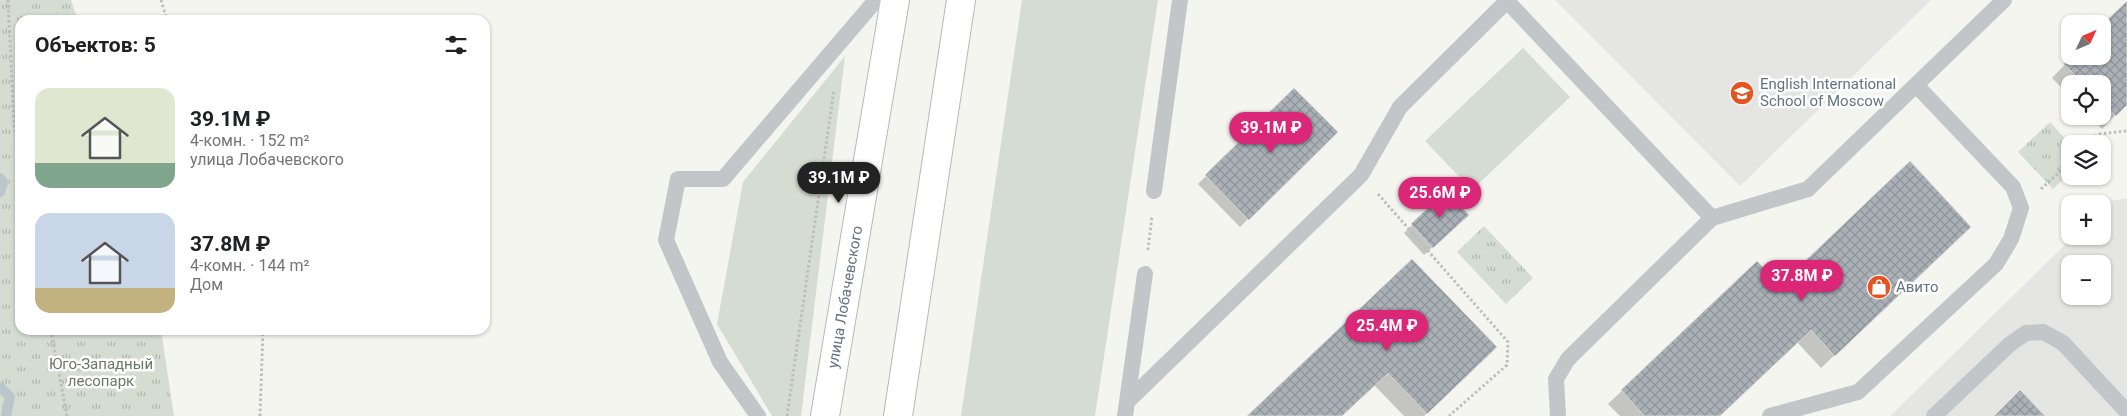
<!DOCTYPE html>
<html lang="ru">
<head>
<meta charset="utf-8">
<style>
  body { margin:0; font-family:Roboto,sans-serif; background:#f2f2f2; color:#202124; height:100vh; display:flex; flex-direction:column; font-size:19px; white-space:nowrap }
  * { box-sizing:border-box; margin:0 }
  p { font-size:16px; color:#757577 }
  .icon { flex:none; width:28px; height:28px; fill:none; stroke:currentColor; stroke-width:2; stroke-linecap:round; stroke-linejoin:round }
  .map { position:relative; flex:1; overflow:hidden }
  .panel { position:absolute; left:15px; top:15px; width:475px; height:320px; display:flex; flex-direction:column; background:#fff; border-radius:15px; box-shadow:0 1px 4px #0004 }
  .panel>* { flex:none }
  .needle { width:32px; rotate:46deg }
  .controls { position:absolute; left:2061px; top:15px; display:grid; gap:10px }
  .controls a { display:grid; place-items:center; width:50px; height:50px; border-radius:10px; background:#fff; box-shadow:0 1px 4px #0004; font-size:25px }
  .price { position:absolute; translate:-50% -42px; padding:0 11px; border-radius:18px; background:#db2777; color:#fff; font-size:16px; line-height:32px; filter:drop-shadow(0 1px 2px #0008) }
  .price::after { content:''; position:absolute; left:50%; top:30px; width:15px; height:11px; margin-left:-8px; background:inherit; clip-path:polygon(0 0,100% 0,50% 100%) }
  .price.current { background:#222; color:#fff }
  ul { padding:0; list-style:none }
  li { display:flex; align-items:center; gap:15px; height:125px; padding:0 20px }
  li span { display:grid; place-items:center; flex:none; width:140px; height:100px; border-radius:15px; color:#555 }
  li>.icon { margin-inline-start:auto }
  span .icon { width:60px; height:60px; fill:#fffc; stroke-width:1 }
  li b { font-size:21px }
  h2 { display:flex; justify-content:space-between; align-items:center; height:60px; padding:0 20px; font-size:21px }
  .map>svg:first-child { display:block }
  .built { fill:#e5e6e4; fill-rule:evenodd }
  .green { fill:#d5dcd2 }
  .park { fill:url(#park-tufts) }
  .shadow { fill:#0003 }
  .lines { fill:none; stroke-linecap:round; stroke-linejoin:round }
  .stream { stroke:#bbc6cb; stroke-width:10 }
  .building { fill:url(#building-cross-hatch); stroke:#d6d6d3 }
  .secondary-casing { stroke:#b4b9be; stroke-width:30 }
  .path { stroke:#bcbec0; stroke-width:3; stroke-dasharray:2.5 2.5; stroke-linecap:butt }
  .service { stroke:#c2c6c9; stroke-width:16 }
  .secondary { stroke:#fff; stroke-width:28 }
  .labels { text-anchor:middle; stroke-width:5; stroke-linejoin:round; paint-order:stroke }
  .poi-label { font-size:15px; fill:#637382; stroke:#fff; text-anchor:start }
  .street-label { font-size:15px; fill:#637382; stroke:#fff }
  .park-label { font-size:15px; fill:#667962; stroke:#fff }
</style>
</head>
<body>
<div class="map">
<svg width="2127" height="416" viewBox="0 0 2127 416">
  <defs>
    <pattern id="park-tufts" width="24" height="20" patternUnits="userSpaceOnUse" patternTransform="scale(1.25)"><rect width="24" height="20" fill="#d5dcd2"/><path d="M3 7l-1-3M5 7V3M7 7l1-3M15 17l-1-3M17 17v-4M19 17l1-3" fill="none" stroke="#b0b7b0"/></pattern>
    <pattern id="building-cross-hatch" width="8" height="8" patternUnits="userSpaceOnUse" patternTransform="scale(1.25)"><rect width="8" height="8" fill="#aab1b7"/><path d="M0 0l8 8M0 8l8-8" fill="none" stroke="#8e949a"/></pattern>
  </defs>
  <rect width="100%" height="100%" fill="#f5f5f0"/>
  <!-- built -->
  <path class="built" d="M 1555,0 L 1931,0 L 1740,186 Z
    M 2127,198 L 2127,416 L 1890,416 L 2074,236 L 2102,236 L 2103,208 L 2110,201 ZM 2070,264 L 2102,264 L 2102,296 L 2070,296 Z"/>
  <!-- green -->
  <path class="green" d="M 1022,0 L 1158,0 L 1095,416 L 961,416 Z
    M 1523,48 L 1570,97 L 1472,190 L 1425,141 Z
    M 845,56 L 801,416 L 772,416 L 717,324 L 743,182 Z"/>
  <!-- park -->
  <path class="park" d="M 0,0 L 71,0 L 78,20 L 20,20 L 20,330 L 161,330 L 174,416 L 0,416 Z
    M 2050,122 L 2070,144 L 2070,173 L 2053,189 L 2018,152 Z
    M 1484,226 L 1533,278 L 1506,304 L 1457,252 Z"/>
  <!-- shadow -->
  <path class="shadow" d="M 2127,2 L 2127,103 L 2102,129 L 2090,116 L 2102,116 L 2102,84 L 2070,84 L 2070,96 L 2052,78 L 2073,56 L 2102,56 Z
    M 1294,89 L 1336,132 L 1240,227 L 1198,184 Z
    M 1446,193 L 1467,215 L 1424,255 L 1404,233 Z
    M 1956,240 L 1821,368 L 1797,342 L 1719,416 L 1620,416 L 1608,404 L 1757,263 L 1780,287 Z
    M 1412,261 L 1482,361 L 1424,416 L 1404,416 L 1374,385 L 1341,416 L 1249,416 Z"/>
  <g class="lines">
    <!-- stream -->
    <path class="stream" d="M 0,178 L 3,182 L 0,192
      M 0,387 L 10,397 L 6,416"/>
  </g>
  <!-- building -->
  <path class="building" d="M 2127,1 L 2127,105 L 2116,116 L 2102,103 L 2102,84 L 2084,84 L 2064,64 L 2072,56 L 2102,56 L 2102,25 Z
    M 1294,88 L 1338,132 L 1249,220 L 1205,175 Z
    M 1910,161 L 1971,227 L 1835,356 L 1811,330 L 1720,416 L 1645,416 L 1621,390 L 1757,261 L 1780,285 Z
    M 1446,191 L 1469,215 L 1433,248 L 1411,224 Z
    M 1412,259 L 1497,347 L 1427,414 L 1388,373 L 1342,416 L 1247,416 Z
    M 2020,390 L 2045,416 L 1994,416 Z"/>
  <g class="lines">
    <!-- secondary casing -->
    <g class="secondary-casing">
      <path id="secondary" d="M 825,416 L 895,0
        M 898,416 L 961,0"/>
    </g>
    <!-- path -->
    <path class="path" d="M 8,0 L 14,125 L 20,157
      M 161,0 L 167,20
      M 2088,144 L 2098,134 L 2127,131
      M 2041,189 L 2070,162
      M 1378,194 L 1508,342 L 1507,365 L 1449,416
      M 1148,250 L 1152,216
      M 51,330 L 67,416
      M 260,416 L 263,330
      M 787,416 L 834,90"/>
    <!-- service -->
    <path class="service" d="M 1506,0 L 1712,218
      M 1154,191 L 1180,0
      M 1129,400 L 1361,175 L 1400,107 L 1507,1
      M 758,416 L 720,362 L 666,240 L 678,179 L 723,179 L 876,0
      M 1125,416 L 1145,274
      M 1558,416 L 1556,379 L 1568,359 L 1712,218 L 1808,189 L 2004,0
      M 1770,416 L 1858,392 L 1996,264 L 2011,239 L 2021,208 L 2013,187 L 1916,85
      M 1934,416 L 2010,344 L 2026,333 L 2043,332 L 2063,343 L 2127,412"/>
    <!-- secondary -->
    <use href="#secondary" class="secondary"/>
  </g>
  <!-- icons -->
  <defs>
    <g id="school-disc" transform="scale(1.25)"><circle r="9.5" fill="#e7531e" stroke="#fff"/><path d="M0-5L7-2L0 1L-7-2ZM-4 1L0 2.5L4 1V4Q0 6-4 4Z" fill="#fff"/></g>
    <g id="shop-disc" transform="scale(1.25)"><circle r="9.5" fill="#e7531e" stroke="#fff"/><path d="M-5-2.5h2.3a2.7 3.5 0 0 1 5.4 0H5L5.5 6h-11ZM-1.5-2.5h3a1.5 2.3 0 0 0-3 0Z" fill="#fff"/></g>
  </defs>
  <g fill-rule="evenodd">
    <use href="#school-disc" x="1742" y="93"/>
    <use href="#shop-disc" x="1879" y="287"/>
  </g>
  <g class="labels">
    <!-- poi labels -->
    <g class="poi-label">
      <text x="1760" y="89">English International<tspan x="1760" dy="17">School of Moscow</tspan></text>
      <text x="1896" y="292">Авито</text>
    </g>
    <!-- street labels -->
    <g class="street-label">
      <text transform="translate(845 297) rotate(-80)" y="5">улица Лобачевского</text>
    </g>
    <!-- park labels -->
    <g class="park-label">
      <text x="101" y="369">Юго-Западный<tspan x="101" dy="17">лесопарк</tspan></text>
    </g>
  </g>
</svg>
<div class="controls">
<a><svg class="needle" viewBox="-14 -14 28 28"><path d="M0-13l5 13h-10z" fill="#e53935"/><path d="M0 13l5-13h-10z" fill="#757577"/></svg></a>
<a><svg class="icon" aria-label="locate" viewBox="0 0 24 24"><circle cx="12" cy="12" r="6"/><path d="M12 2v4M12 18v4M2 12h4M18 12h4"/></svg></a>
<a><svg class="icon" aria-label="layers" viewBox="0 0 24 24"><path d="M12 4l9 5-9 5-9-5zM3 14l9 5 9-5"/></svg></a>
<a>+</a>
<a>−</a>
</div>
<b class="price" style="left:1271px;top:154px">39.1M ₽</b>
<b class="price current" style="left:839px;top:204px">39.1M ₽</b>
<b class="price" style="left:1440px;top:219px">25.6M ₽</b>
<b class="price" style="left:1802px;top:302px">37.8M ₽</b>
<b class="price" style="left:1387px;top:352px">25.4M ₽</b>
<section class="panel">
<h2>Объектов: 5<svg class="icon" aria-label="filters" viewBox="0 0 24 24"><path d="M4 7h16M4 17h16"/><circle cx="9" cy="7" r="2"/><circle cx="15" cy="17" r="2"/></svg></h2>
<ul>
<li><span style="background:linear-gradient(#dfe7d0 75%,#7fa58c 0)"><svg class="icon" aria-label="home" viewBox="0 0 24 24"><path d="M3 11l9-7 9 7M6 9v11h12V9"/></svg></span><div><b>39.1M ₽</b><p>4-комн. · 152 m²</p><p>улица Лобачевского</p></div></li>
<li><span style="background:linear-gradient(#c9d6e8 75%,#c2b280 0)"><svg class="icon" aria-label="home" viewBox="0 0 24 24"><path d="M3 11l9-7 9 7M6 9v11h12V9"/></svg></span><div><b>37.8M ₽</b><p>4-комн. · 144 m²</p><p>Дом</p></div></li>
</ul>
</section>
</div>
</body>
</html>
